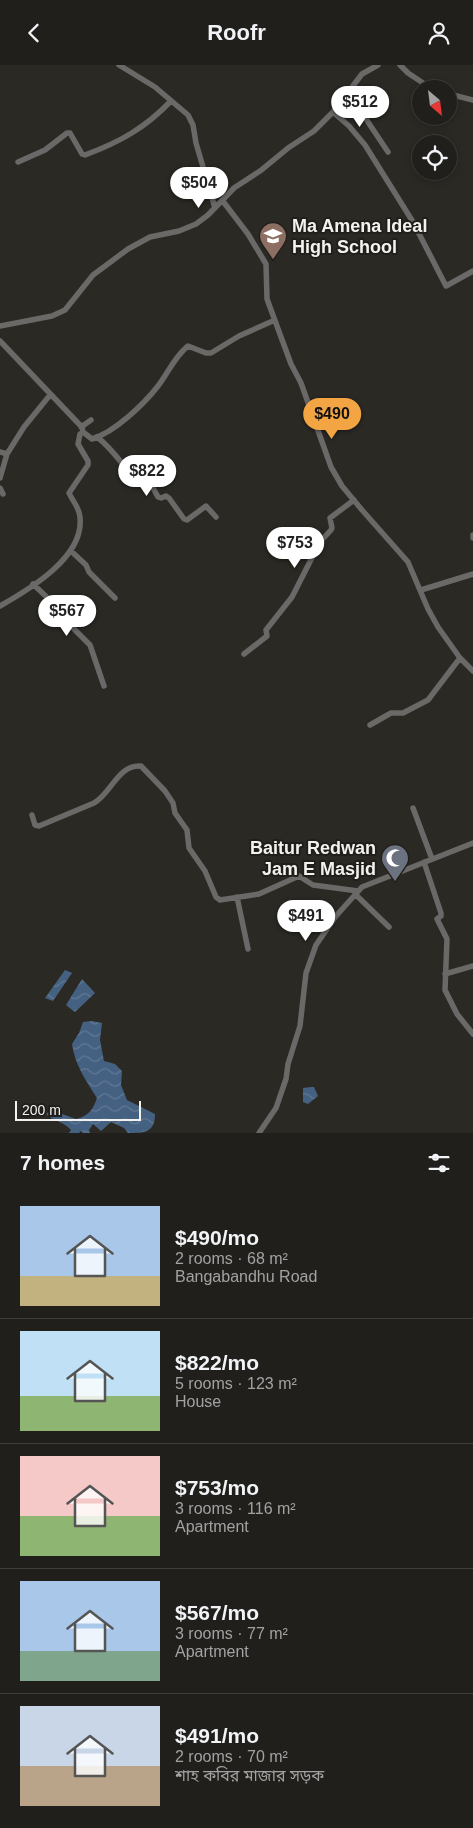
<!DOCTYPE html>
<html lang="en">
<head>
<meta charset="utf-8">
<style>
  body { margin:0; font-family:Arial,"Noto Sans Bengali",sans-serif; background:#282724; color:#f1f3f6; height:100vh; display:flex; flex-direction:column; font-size:19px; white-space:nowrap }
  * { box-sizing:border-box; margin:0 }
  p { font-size:16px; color:#a2a2a3 }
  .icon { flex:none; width:28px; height:28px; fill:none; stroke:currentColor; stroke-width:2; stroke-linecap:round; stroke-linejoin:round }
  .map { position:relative; height:1068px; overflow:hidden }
  .sheet { display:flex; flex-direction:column; background:#201f1b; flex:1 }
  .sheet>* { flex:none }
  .needle { width:32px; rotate:152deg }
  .fabs { position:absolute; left:412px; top:15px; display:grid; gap:10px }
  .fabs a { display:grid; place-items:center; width:45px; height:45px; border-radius:50%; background:#201f1b; box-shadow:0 2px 8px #0003,0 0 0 1px #3d3d3a; font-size:25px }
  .scale { position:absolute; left:15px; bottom:12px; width:126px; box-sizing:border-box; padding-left:5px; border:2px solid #f3f2ef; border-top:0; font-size:14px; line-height:18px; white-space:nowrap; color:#f3f2ef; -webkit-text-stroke:4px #211f1b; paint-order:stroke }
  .price { position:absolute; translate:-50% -42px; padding:0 11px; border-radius:18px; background:#fff; color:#222; font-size:16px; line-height:32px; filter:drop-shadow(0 1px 2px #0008) }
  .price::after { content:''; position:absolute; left:50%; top:30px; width:15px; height:11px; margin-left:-8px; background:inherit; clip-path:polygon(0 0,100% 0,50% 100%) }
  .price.current { background:#f3a443; color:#111 }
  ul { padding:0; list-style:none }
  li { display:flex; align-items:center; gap:15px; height:125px; padding:0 20px }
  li+li { border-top:1px solid #3d3d3a }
  li span { display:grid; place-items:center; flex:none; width:140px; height:100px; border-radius:0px; color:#555 }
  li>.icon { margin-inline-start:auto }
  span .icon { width:60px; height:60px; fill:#fffc; stroke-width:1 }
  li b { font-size:21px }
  h2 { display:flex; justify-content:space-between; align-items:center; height:60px; padding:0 20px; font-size:21px }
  header { display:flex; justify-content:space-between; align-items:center; height:65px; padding:0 20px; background:#201f1b; font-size:22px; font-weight:600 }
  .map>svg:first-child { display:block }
  .water { fill:url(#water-waves) }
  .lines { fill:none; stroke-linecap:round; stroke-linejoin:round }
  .minor { stroke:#6b6868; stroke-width:5.5 }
  .labels { text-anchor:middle; stroke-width:4; stroke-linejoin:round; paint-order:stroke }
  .poi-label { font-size:18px; font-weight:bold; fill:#f3f2ef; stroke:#211f1b; text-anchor:start }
</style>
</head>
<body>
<header><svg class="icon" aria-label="back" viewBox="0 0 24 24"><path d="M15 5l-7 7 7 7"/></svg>Roofr<svg class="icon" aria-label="person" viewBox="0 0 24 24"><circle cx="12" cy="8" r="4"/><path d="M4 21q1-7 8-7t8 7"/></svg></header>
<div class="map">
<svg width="473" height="1068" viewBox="0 0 473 1068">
  <defs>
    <pattern id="water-waves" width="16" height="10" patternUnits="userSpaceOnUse" patternTransform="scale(1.25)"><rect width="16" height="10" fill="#456182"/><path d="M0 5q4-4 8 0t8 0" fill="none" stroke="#607894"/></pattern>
  </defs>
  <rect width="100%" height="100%" fill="#2b2924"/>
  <!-- water -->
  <path class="water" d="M 65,905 L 72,908 L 53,936 L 45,933 Z
    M 82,914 L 95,928 L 75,947 L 66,940 Z
    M 92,956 L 102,958 L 100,975 L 104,996 L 115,999 L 122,1006 L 121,1020 L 127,1035 L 155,1049 C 155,1068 144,1068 128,1068 L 124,1063 L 111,1057 L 101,1066 L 93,1059 L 89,1065 L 90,1068 L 83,1068 L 81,1066 L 79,1068 L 69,1068 L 71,1065 C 62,1055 54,1057 46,1049 L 51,1045 L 76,1054 C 88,1051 93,1045 97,1033 C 86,1016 75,1000 72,979 L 79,968 L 83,957 Z
    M 311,1022 L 314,1022 L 318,1031 L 308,1039 L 303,1037 L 303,1023 Z"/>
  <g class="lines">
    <!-- minor -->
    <path class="minor" d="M 119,0 L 155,22 L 188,50 L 193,60 L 196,78 L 215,143
      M 400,0 L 408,8 L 432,24
      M 449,29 L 473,35
      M 343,32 L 366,54 L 388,87
      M 333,47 L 349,61 L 365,80 L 413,157 L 446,221 L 473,206
      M 18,97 L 45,85 L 67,68 L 70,68 L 82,89 L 85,90 C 120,77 145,63 171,36
      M 222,135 L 248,169 L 266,199 L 267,234 L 291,299 L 301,318 L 331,402 L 342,421 L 362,445 L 408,497 L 428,544 L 438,562 L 460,593 L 473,606
      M 0,261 L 52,251 L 65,245 L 93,210 L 128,184 L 150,172 L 179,166 L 196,159 L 208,150 L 234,123 L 260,106 L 288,83 L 314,66 L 333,47 L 362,9 L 378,0
      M 0,276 L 78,358 L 82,362 L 83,367
      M 81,362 L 91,355
      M 97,372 C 113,384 123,401 136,415 L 147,412 L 158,432 L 161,433 L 166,431 L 169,433 L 184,454 L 187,455 L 206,441 L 216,452
      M 0,387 L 7,389 L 24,362 L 50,330
      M 0,413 L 7,389
      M 0,423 L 3,429
      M 473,470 L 473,473
      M 71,486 L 86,500 L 89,507 L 115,533
      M 33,519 L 55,540 L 73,563 L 90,580 L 104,621
      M 421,525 L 473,509
      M 0,541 C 30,524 84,492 80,453 C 80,443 73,437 69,428 L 88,400 L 88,396 L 78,379 L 80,369 L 83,367 L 92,374 C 115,367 144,339 158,321 C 168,308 175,291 188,281 L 206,288 L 211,288 L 239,271 L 275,255
      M 244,589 L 267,571 L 266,565 L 292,532 L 320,477 L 331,465 L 332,463 L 330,453 L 354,435
      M 370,660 L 391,648 L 403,648 L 428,635 L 460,593
      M 413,743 L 432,794
      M 32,750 L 35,760 L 39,761 L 94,738 C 111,729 118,699 141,701 L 165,726 L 173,738 L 175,748 L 187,765 L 189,783 L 205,806 L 216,832 L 220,835 L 259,829 L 299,811 L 313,820 L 358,826
      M 424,797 L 441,848 L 441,851 L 437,854 L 447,874 L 445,925 L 457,949 L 473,969
      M 355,829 L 389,862
      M 237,832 L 248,884
      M 445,909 L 473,901
      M 259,1068 L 276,1043 L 286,1014 L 288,999 L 300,961 L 306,908 L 316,880 L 336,851 L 362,822 L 473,778"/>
  </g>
  <!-- icons -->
  <defs>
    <g id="school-pin" transform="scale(1.4375)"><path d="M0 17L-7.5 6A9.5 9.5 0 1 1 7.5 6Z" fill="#8d6e63" stroke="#211f1b"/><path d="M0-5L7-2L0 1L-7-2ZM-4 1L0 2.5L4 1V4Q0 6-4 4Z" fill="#fff"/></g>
    <g id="mosque-pin" transform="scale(1.4375)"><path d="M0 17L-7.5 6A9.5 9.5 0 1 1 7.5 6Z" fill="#6b7280" stroke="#211f1b"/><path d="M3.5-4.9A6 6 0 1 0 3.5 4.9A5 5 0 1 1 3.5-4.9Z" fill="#fff"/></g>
  </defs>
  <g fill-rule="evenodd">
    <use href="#school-pin" x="273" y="171"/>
    <use href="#mosque-pin" x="395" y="793"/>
  </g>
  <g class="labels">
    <!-- poi labels -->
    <g class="poi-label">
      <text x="292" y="167">Ma Amena Ideal<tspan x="292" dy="21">High School</tspan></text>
      <text x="376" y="789" text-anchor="end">Baitur Redwan<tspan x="376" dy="21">Jam E Masjid</tspan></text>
    </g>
  </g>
</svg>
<div class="fabs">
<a><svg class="needle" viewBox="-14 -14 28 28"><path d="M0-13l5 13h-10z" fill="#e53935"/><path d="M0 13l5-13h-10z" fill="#a2a2a3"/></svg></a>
<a><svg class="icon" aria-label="locate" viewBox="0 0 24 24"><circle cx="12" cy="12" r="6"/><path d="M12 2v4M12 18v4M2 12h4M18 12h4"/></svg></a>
</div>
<div class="scale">200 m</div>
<b class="price" style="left:360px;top:63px">$512</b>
<b class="price" style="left:199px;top:144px">$504</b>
<b class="price current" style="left:332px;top:375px">$490</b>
<b class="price" style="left:147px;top:432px">$822</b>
<b class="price" style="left:295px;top:504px">$753</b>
<b class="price" style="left:67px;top:572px">$567</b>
<b class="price" style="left:306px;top:877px">$491</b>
</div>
<section class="sheet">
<h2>7 homes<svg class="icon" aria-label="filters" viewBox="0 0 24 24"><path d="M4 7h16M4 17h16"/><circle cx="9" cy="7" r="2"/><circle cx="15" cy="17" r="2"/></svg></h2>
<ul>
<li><span style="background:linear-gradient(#a9c7e8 70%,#c2b280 0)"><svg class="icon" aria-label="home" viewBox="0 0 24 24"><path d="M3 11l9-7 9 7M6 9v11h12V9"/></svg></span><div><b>$490/mo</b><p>2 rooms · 68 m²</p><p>Bangabandhu Road</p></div></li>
<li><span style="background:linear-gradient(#bfe0f5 65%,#8fb573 0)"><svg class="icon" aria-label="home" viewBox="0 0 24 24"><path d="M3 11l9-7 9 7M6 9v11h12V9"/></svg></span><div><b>$822/mo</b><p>5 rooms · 123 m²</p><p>House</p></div></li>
<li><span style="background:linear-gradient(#f6c9c9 60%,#8fb573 0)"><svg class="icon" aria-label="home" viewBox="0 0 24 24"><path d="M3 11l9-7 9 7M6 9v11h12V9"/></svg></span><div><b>$753/mo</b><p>3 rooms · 116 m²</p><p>Apartment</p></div></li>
<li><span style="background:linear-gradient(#a9c7e8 70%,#7fa58c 0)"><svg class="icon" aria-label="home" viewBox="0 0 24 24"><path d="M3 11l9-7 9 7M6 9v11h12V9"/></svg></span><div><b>$567/mo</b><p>3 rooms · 77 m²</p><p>Apartment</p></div></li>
<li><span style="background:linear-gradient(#c9d6e8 60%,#b9a48a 0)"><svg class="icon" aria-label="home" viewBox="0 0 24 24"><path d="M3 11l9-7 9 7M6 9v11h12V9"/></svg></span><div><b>$491/mo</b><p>2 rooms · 70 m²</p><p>শাহ কবির মাজার সড়ক</p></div></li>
</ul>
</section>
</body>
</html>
